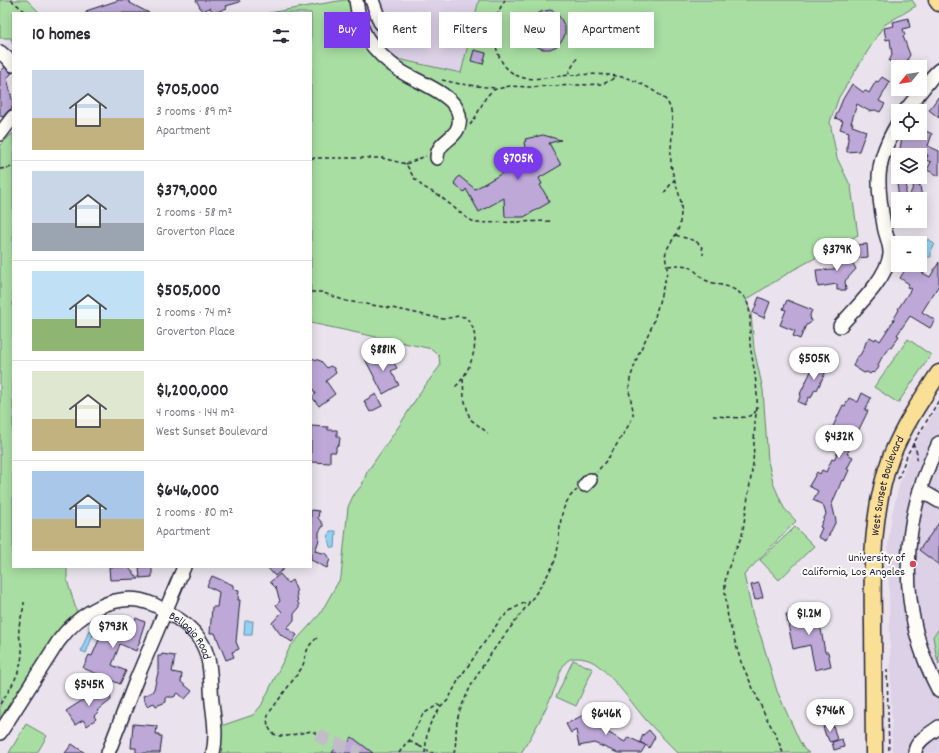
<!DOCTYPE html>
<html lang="en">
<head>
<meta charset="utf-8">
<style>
  body { margin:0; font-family:Dekko,sans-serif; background:#f2f2f3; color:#2b2b33; height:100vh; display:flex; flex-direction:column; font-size:15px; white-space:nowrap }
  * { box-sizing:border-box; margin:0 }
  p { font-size:13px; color:#7c7c81 }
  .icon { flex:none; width:22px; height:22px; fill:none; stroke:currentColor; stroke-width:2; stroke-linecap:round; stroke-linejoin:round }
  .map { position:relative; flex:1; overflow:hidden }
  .panel { position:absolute; left:12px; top:12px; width:300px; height:556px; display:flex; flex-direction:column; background:#fff; border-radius:0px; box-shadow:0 2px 10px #0003 }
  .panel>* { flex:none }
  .hud { position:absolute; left:324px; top:12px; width:380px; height:36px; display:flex; gap:8px }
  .needle { width:26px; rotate:240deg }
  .fabs { position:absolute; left:891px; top:60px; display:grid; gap:8px }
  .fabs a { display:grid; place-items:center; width:36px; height:36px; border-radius:0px; background:#fff; box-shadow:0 2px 10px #0003; font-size:20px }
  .price { position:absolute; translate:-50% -34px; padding:0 9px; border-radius:14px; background:#fff; color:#222; font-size:13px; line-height:26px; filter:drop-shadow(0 1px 2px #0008) }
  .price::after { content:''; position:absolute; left:50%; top:24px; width:12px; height:9px; margin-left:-6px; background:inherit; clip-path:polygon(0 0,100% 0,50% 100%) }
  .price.on { background:#7c3aed; color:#fff }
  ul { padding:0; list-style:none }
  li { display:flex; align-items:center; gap:12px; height:100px; padding:0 20px }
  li+li { border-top:1px solid #e1e1e2 }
  li span { display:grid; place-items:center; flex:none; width:112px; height:80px; border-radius:0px; color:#555 }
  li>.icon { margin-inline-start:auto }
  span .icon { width:48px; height:48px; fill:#fffc; stroke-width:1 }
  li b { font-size:17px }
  h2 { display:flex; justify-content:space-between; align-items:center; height:48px; padding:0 20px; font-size:17px }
  .chip { padding:0 14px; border-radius:0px; background:#fff; box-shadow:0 2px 10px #0003; font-size:14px; line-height:36px }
  .chip.on { background:#7c3aed; color:#fff }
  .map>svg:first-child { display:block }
  .built { fill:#dcd1e6 }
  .green { fill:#a8dea2; stroke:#65806e }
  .water { fill:#92d2f4; stroke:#658caa }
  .building { fill:#bda8d7; stroke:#22223b }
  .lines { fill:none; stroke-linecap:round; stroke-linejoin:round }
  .minor-tunnel { stroke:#c2bcc9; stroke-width:13; stroke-dasharray:13 6; stroke-linecap:butt }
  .minor-casing { stroke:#22223b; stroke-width:16 }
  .major-casing { stroke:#22223b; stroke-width:19 }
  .path { stroke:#22223b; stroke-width:1.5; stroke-dasharray:4 3; stroke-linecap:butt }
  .minor { stroke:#fdfcf7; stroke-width:13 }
  .major { stroke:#fadf96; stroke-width:16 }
  .path-bridge { stroke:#22223b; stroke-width:1.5; stroke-dasharray:4 3; stroke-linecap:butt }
  .poi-dot { fill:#d1495b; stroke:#fdfcf7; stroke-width:1.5 }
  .labels { text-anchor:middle; stroke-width:4; stroke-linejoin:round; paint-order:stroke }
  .street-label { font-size:12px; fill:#22223b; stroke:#fdfcf7 }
  .poi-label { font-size:12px; fill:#22223b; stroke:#fdfcf7; text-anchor:end }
</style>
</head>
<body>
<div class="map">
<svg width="939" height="753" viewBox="0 0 939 753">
  <rect width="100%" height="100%" fill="#eae3ed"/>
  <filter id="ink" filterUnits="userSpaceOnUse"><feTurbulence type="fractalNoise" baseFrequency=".025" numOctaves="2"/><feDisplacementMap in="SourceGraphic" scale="8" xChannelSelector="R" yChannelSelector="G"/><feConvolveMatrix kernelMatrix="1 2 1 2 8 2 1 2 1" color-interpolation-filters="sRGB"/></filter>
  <g filter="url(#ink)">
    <!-- built -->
    <path class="built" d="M 360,0 L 479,0 L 461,73 L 393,58 L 371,36 Z
      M 939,405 L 939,753 L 892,753 L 888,544 L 892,514 L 899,486 L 911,451 L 928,422 Z"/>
    <!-- green -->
    <path class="green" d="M 0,0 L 27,0 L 40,13 L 13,13 L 13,44 L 11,38 L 0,38 Z
      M 344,0 L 360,0 L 371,36 L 393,58 L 461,73 L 479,0 L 912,0 L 916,6 L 884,25 L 839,97 L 830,122 L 837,158 L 851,187 L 858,235 L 793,270 L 746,300 L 751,313 L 754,349 L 763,390 L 768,461 L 773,483 L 784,508 L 796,521 L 744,575 L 753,616 L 761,637 L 777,691 L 799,740 L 804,749 L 809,753 L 678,753 C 667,742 657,732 646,720 C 633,705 608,669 591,661 C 584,658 573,656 567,661 C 559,669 559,679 555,688 C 545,711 534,733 521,753 L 213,753 L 215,728 L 253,715 L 261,706 L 290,647 L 320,614 L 341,577 L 348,507 L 353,496 L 362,485 L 367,472 L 399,426 L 421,391 L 440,366 L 439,356 L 432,349 L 311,323 L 311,13 L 269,13 Z
      M 13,133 L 13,567 L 67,567 L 67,580 L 79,619 L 0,723 L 0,145 Z
      M 908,339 L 931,355 L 898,403 L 874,387 Z
      M 795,527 L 814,546 L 779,580 L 760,560 Z
      M 939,629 L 939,664 L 936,654 L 933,636 Z
      M 573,660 L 593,669 L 576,706 L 556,697 Z
      M 26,724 L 47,736 L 37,753 L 9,753 Z"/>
    <!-- water -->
    <path class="water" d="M 929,239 L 935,245 L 931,249 L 931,257 L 922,257 L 923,245 Z
      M 330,531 L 336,531 L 335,548 L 330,547 L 328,538 Z
      M 245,621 L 253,621 L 252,635 L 244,635 Z
      M 89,630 L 94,632 L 86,653 L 81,651 Z"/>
    <!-- building -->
    <path class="building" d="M 119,0 L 128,0 L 130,3 L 149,13 L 86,13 L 86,11 Z
      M 196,0 L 239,0 L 240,2 L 226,6 L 227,8 L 214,13 L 210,8 L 202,11 Z
      M 550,10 L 556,12 L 561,19 L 565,27 L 565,34 L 563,39 L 557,46 L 550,49 L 542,49 L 536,46 L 532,43 L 528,35 L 527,27 L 528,22 L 535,15 L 541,12 Z
      M 908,18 L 910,27 L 903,29 L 905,35 L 903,36 L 910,55 L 907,60 L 919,67 L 893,67 L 894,64 L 889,61 L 892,55 L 890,39 L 886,40 L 884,28 L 894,26 L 893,22 Z
      M 474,50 L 486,53 L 483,64 L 471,61 Z
      M 5,67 L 10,72 L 12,73 L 7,78 L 13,103 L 11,109 L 7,112 L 3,117 L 0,116 L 0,72 Z
      M 882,77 L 890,82 L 879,101 L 885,104 L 880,112 L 875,110 L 869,111 L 857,104 L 851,123 L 853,123 L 852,126 L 866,131 L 859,151 L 847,152 L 847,146 L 849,132 L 840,129 L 843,121 L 835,118 L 843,99 L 852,84 L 863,92 L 866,91 L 869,93 L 876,81 L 878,82 Z
      M 939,96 L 939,118 L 929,110 Z
      M 920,128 L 932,134 L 928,146 L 939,151 L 939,176 L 927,170 L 931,162 L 926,160 L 928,155 L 924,155 L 913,150 L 912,155 L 899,155 L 902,137 L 906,137 L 908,133 L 920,133 Z
      M 543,135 L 561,140 L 549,143 L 561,165 L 539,178 L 542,184 L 540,185 L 550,202 L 524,217 L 505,217 L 504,198 L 479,212 L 466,189 L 464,192 L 454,183 L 459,176 L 475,189 L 527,159 L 524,142 L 526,141 L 525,139 Z
      M 907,182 L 905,199 L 899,199 L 897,183 Z
      M 914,185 L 920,185 L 922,199 L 908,199 Z
      M 867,244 L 868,257 L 858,258 L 856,245 Z
      M 844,248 L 856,269 L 845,281 L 846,290 L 837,290 L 837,284 L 818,287 L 816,270 L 835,269 L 841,263 L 835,253 Z
      M 939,262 L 939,285 L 922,312 L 935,320 L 930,328 L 910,316 L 897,335 L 899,336 L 891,348 L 889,347 L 881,359 L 878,365 L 879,367 L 877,370 L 873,373 L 872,372 L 870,374 L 867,372 L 864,373 L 853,366 L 856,358 L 860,355 L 864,348 L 866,342 L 870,337 L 875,340 L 876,338 L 880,341 L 894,320 L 893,320 L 899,310 L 898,309 L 911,289 L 907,287 L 909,284 L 900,278 L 908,265 L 930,277 Z
      M 759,297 L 770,302 L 764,318 L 753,313 Z
      M 787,300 L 812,310 L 810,315 L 811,322 L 809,324 L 806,325 L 800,339 L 793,336 L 795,331 L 780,325 L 786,310 L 783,309 Z
      M 388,353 L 397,368 L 391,371 L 399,385 L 383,394 L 364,357 L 370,354 L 374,361 Z
      M 311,358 L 321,361 L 327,368 L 330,366 L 334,368 L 336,373 L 326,381 L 335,394 L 319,406 L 312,397 L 316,394 L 311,386 Z
      M 820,358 L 831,364 L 827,372 L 826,371 L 817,390 L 815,389 L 811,398 L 809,397 L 805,405 L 798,402 L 801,394 L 800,394 L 814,365 L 817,366 Z
      M 862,393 L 871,398 L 865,410 L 868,411 L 847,454 L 853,457 L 847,469 L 849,470 L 844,481 L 842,480 L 832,504 L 836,521 L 826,541 L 818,537 L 822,528 L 820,527 L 826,514 L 823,505 L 813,500 L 818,491 L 809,486 L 817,472 L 820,474 L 822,470 L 826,472 L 832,459 L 834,460 L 841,444 L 828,437 L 843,405 L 845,406 L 849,398 L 858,402 Z
      M 376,394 L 382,406 L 370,412 L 364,401 Z
      M 311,426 L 328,427 L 328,430 L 337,430 L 337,436 L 340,438 L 339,445 L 336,446 L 336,452 L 330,452 L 330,463 L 311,462 Z
      M 311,510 L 319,511 L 318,518 L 323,524 L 323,526 L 319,532 L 319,540 L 315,551 L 327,554 L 330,559 L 327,568 L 311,560 Z
      M 939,523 L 939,565 L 919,550 Z
      M 109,567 L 128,567 L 139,579 L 110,580 Z
      M 139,567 L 152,567 L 152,577 L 140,578 Z
      M 267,567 L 286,567 L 275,576 Z
      M 280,574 L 288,583 L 292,580 L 296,589 L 298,603 L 299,604 L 299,608 L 294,614 L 294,620 L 287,628 L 297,635 L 292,642 L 281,635 L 272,623 L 282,612 L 276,605 L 280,601 L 278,595 L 276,588 L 270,582 Z
      M 212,576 L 233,585 L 233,589 L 239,590 L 238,600 L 240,600 L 236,642 L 239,649 L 232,652 L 234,657 L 226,660 L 215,633 L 210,633 L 212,607 L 217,607 L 219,592 L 207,586 Z
      M 759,583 L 763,597 L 755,600 L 751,585 Z
      M 815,608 L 818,622 L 820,624 L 825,652 L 828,652 L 831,666 L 815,670 L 810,645 L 793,649 L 786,614 Z
      M 136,618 L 145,622 L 139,641 L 140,641 L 136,651 L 120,644 L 112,665 L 126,671 L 120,684 L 83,668 L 89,655 L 92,656 L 108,619 L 132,629 Z
      M 162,654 L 175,656 L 172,672 L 182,674 L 181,682 L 192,691 L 185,699 L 178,693 L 174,697 L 166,697 L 166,702 L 156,706 L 154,703 L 147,706 L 143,696 L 152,692 L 154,689 L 158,673 L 158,656 L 161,656 Z
      M 104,686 L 110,694 L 111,700 L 97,711 L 98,712 L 94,716 L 96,719 L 87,726 L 83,720 L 75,725 L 66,711 L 86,698 L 85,695 L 94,689 L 96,692 Z
      M 593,710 L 601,726 L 608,730 L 607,732 L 625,742 L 628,737 L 645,745 L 640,742 L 643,735 L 649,730 L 655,737 L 649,748 L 646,745 L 641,753 L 618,753 L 594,743 L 579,746 L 576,730 L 571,733 L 566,724 Z
      M 133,724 L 157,726 L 156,734 L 159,734 L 159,736 L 162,736 L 160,753 L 136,753 L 136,748 L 131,748 Z
      M 833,725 L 837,740 L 830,742 L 829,741 L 827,736 L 826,736 L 823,727 Z
      M 352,737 L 373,753 L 332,753 L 339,743 L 345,747 Z
      M 842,739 L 844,747 L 834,750 L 832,742 Z
      M 72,744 L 85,753 L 65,753 Z"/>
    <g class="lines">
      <!-- minor-tunnel -->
      <path class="minor-tunnel" d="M 318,734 L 323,738 L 360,753"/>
      <!-- minor casing -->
      <g class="minor-casing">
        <g id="minor">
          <path d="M 356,0 C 358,13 360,27 367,38 C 376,52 389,63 402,72 C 418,82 456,95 459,115 C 463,140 437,138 437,158"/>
          <path d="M 372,0 L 380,22 L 390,32"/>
          <path d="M 0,52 L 7,58 L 13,65"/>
          <path d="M 905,111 L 933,76 L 939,70"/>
          <path d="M 0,134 L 13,117"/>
          <path d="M 840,326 C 856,307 886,280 890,255 C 891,244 885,235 884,225 C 876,182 875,161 898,123"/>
          <path d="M 939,443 C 899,522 897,612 939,691"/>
          <path d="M 585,485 L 590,480"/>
          <path d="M 920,490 L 939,501"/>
          <path id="s1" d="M 0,733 L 58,642 C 78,614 117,589 152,604 C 158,606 163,610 168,613 C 183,621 195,630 203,645 C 212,663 210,683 212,702 C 214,719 217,736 213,753"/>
          <path d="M 108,753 L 137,678 L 184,567"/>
          <path d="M 915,753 C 915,741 930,734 939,727"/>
        </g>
      </g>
      <!-- major casing -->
      <g class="major-casing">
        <g id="major">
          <path d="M 937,0 L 939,3"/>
          <path id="s2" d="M 874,753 C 874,710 873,668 873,625 C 872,569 871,512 891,457 C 903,427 921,400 939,373"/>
        </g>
      </g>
      <!-- path -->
      <path class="path" d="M 11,0 L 27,13
        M 505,0 C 488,24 491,70 524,78 C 535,80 550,77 560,76 C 581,74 616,72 635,81 C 640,83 644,86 649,88 C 655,92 661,95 666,100 C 678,115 669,145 671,163 C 672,175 677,186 680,198 C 682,205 681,214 680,222 C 678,236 670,241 666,252 C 664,258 668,266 667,273 L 653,324 L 638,355 L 630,379 L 629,391 L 633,410 L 633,416 L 630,423 L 609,457 L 597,472
        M 568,74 L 577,58
        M 442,80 L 460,84 L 495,88
        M 470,125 L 475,118 L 486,97 L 493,90 L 497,89 L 510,86 L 529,87 L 603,84 L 611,80 L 616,76
        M 311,158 L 382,158 L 406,164 L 414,178 L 422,186 L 441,197 L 468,219 L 477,223 L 551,221
        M 406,164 L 426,156
        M 0,169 L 13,167
        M 664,193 L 674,180
        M 676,235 C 688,240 704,239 703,255
        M 668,266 C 679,265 688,263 696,272 C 699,274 702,278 705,280 C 718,286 734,285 744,297 C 753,307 749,331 750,344 C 753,365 758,386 757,407
        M 311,292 L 321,292 L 346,301 L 397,309 L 443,319 L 459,316 L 465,317 C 485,333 471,373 455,387
        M 463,379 L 464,398 L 470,419 L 488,433
        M 757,407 L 755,422 L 753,464 L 742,536 L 735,550 L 727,572 L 725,582 L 725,592 L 728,618 L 741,662 L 767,719 L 776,735 L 783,753
        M 713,416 C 726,416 748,422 756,411
        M 913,443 L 917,453 L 917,463
        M 898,479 L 908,453 L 939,400
        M 317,638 C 303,649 308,656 301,669 L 269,713 L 267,719 L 268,726 L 272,733 L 278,736 L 287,736 L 311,731 L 318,734
        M 887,669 L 889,753
        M 0,704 C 11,688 22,671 22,651 C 22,643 18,636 19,629 C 19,620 24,611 24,602
        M 409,741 L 419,746
        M 399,753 L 406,743 L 409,741 L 423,714 L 438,705 L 441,707
        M 425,753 L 427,733 L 431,722 L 441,707 L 448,700 L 459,679 L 500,620 L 511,610 L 524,603 L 530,602
        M 454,753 C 457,741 455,729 458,717 C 460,709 464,701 467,694 C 489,647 528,612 552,567 C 565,543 552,509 577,490"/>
      <!-- minor -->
      <use href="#minor" class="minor"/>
      <!-- major -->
      <use href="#major" class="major"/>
      <!-- path-bridge -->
      <path class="path-bridge" d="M 419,746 L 433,753"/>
    </g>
  </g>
  <!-- markers -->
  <circle class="poi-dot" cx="913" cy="564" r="4"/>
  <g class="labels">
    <!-- street labels -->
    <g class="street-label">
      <text dy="4" stroke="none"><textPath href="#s2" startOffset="269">West Sunset Boulevard</textPath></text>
      <text dy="4" stroke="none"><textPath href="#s1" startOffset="268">Bellagio Road</textPath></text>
    </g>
    <!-- poi labels -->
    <g class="poi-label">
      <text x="905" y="561">University of<tspan x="905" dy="14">California, Los Angeles</tspan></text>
    </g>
  </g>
</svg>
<div class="fabs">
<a><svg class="needle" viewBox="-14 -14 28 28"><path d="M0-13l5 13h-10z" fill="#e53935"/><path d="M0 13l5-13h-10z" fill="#7c7c81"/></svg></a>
<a><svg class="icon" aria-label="locate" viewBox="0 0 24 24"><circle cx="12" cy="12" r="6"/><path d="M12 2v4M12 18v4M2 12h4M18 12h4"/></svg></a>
<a><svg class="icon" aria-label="layers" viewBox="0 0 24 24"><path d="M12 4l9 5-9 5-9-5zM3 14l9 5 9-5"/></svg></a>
<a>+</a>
<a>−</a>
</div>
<b class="price on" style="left:518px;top:181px">$705K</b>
<b class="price" style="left:837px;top:272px">$379K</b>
<b class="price" style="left:383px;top:372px">$881K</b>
<b class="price" style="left:814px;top:381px">$505K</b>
<b class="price" style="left:839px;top:459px">$432K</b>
<b class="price" style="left:809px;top:636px">$1.2M</b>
<b class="price" style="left:113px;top:649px">$793K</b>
<b class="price" style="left:89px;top:707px">$545K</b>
<b class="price" style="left:830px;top:733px">$746K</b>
<b class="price" style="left:606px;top:736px">$646K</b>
<div class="hud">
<a class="chip on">Buy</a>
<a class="chip">Rent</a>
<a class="chip">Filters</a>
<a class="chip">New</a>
<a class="chip">Apartment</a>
</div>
<section class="panel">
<h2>10 homes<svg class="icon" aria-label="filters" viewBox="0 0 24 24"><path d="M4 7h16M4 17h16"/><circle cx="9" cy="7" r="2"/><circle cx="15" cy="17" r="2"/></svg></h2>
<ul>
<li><span style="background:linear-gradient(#c9d6e8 60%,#c2b280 0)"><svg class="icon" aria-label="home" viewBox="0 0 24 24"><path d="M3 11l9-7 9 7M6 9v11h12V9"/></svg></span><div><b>$705,000</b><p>3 rooms · 89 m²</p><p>Apartment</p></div></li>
<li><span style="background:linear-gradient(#c9d6e8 65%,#9aa5b1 0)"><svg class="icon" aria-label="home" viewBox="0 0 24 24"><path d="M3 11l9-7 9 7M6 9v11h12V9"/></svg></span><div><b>$379,000</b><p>2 rooms · 58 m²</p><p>Groverton Place</p></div></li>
<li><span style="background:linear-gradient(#bfe0f5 60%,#8fb573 0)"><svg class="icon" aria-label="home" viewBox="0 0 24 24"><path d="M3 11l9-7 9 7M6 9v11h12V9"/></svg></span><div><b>$505,000</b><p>2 rooms · 74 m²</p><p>Groverton Place</p></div></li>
<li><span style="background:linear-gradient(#dfe7d0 60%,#c2b280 0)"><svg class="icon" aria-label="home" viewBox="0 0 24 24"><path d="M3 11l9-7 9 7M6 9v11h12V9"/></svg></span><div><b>$1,200,000</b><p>4 rooms · 144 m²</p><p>West Sunset Boulevard</p></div></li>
<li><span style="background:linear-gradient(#a9c7e8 60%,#c2b280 0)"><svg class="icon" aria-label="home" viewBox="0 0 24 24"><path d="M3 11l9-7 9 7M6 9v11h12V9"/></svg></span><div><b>$646,000</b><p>2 rooms · 80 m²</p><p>Apartment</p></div></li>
</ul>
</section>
</div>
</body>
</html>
